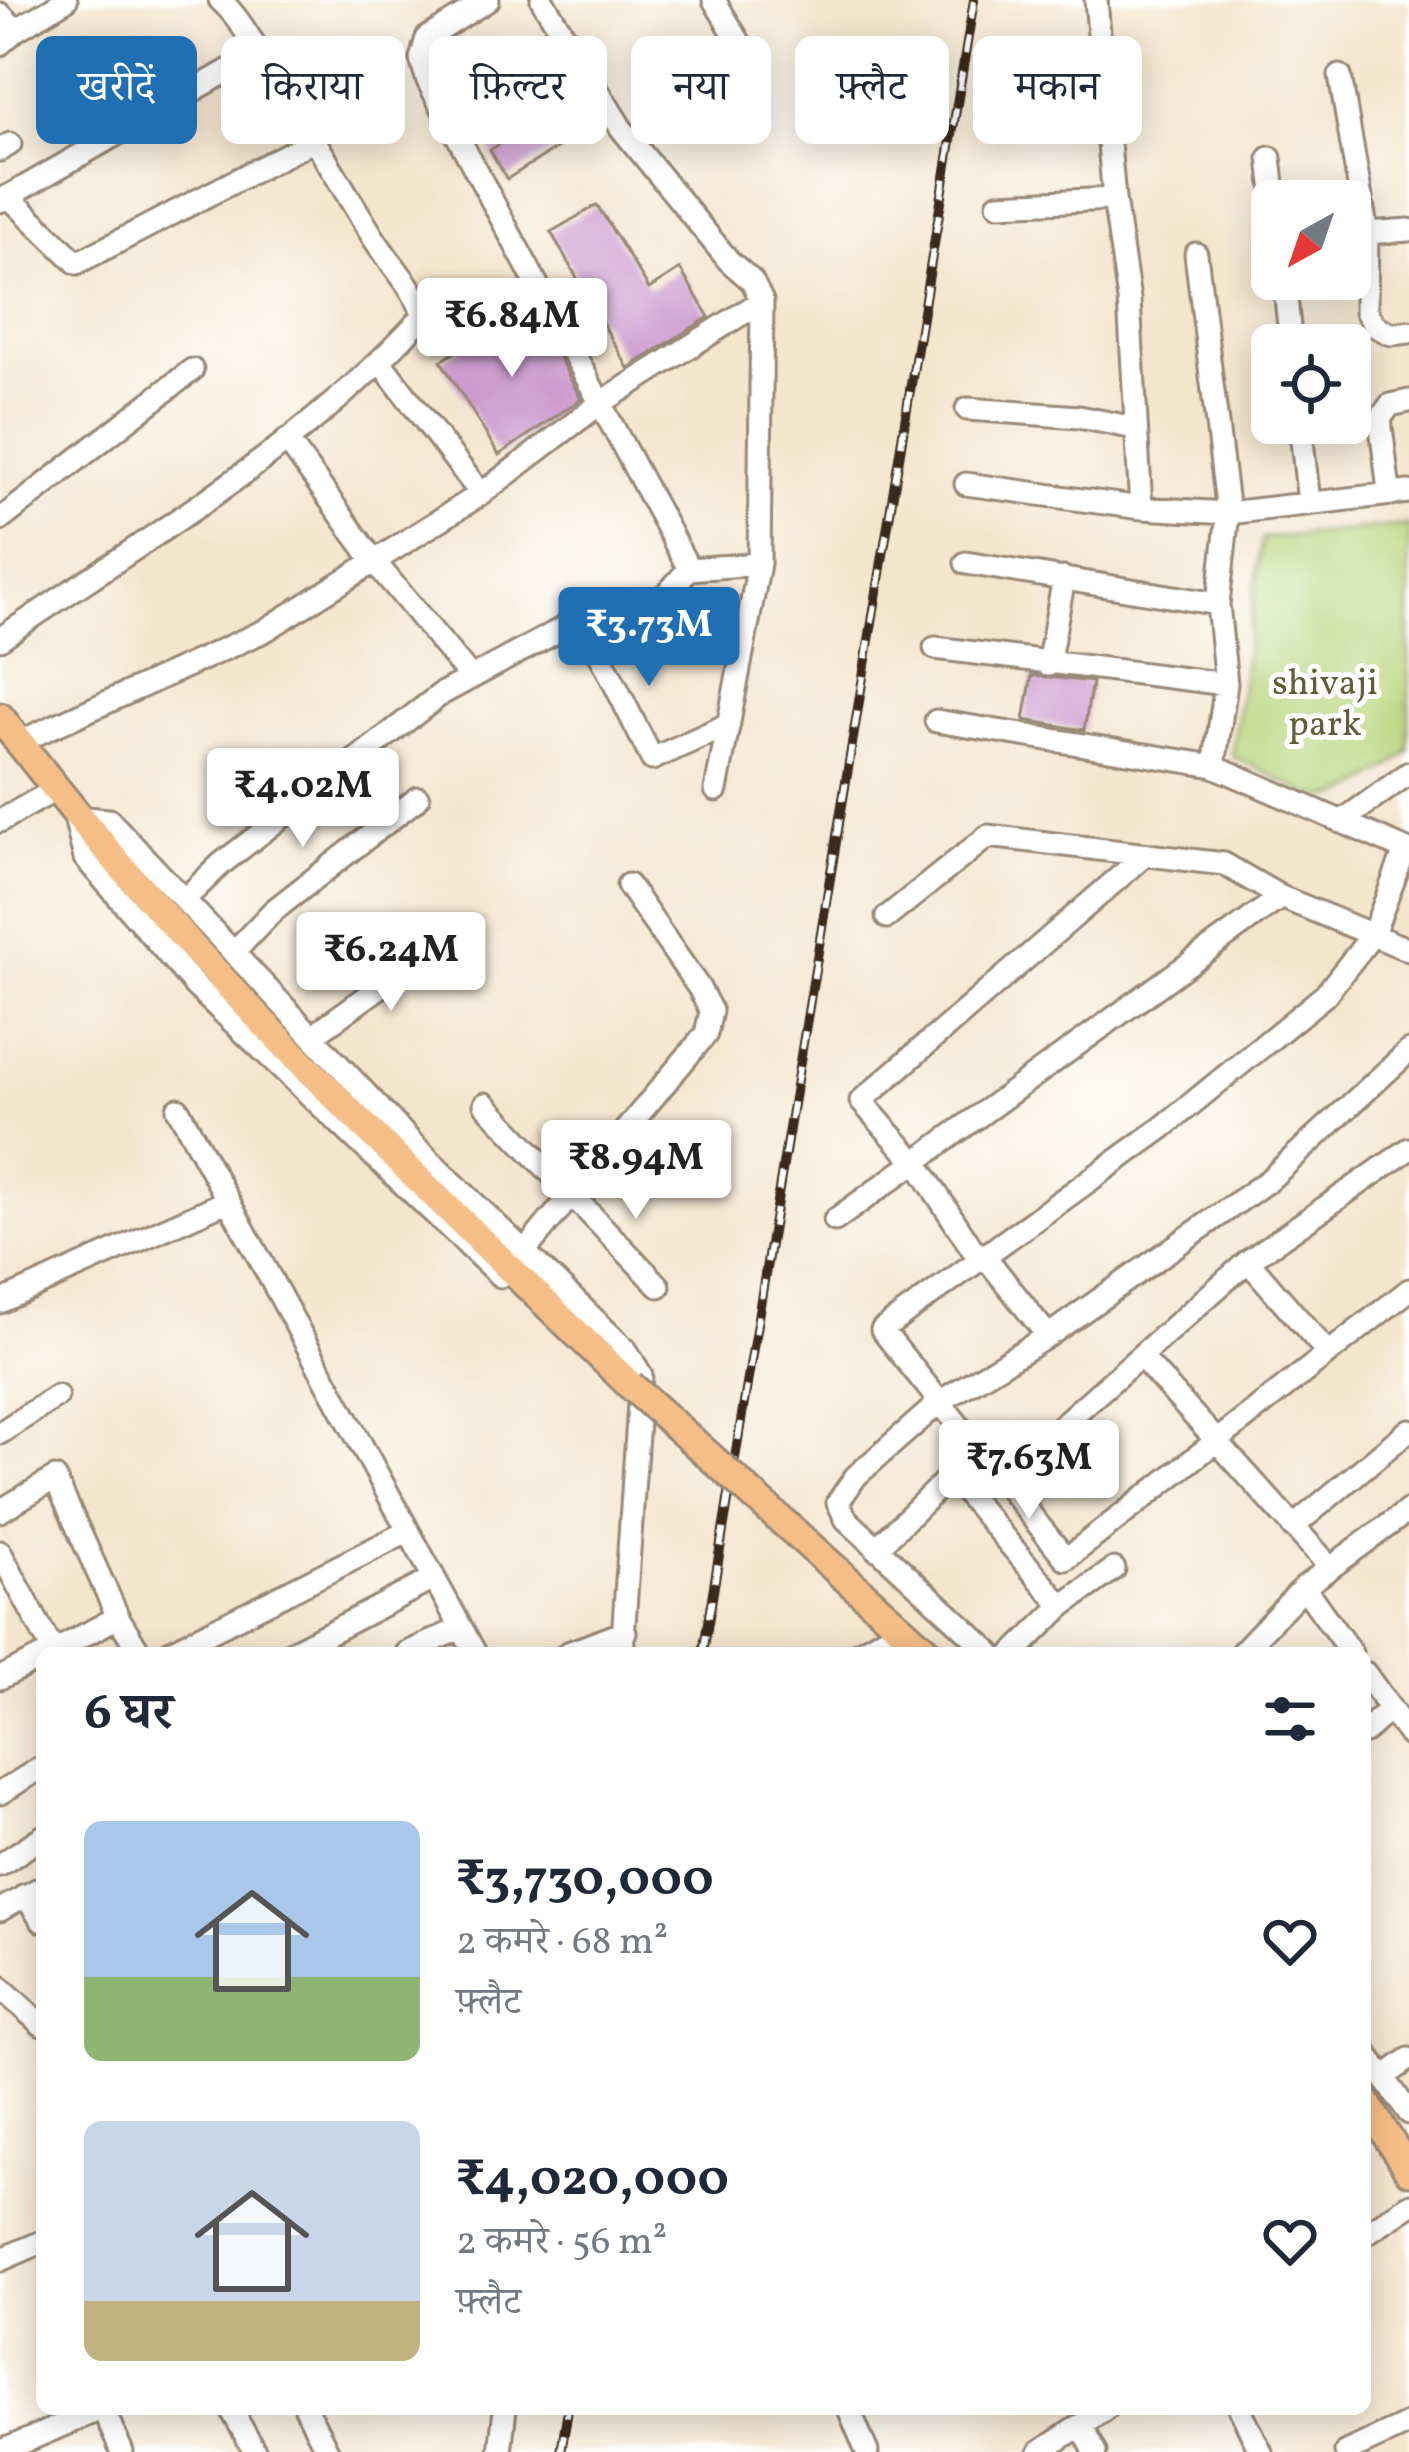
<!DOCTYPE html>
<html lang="hi">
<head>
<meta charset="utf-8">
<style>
  body { margin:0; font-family:Vollkorn,"Noto Serif Devanagari",serif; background:#f2f2f3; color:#1f2937; height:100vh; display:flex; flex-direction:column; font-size:45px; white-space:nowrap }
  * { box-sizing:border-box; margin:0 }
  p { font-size:39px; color:#747a83 }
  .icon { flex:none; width:66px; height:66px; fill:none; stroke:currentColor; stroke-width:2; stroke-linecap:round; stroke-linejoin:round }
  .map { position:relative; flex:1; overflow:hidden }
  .details { position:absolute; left:36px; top:1647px; width:1335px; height:768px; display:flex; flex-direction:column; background:#fff; border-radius:18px; box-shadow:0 6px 30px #0003 }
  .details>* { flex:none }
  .banner { position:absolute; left:36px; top:36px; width:1338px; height:108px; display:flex; gap:24px }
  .needle { width:78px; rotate:220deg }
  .fabs { position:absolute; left:1251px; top:180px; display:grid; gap:24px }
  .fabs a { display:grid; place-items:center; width:120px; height:120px; border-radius:18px; background:#fff; box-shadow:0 6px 30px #0003; font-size:60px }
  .price { position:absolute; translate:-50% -102px; padding:0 27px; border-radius:12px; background:#fff; color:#222; font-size:39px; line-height:78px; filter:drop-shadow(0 3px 6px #0008) }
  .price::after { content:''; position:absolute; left:50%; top:72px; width:36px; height:27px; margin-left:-18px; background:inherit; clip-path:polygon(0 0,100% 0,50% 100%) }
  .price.current { background:#1f6fb2; color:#fff }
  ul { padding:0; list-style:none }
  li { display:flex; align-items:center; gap:36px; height:300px; padding:0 48px }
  li span { display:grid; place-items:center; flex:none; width:336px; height:240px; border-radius:18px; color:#555 }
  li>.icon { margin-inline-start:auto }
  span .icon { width:144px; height:144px; fill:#fffc; stroke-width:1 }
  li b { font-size:51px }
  h2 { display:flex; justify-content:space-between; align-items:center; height:144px; padding:0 48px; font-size:51px }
  .pill { padding:0 42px; border-radius:18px; background:#fff; box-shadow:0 6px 30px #0003; font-size:42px; line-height:108px }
  .pill.current { background:#1f6fb2; color:#fff }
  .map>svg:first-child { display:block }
  .green { fill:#b8d67d; stroke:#7a804e; stroke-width:3 }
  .building { fill:#cc9acf }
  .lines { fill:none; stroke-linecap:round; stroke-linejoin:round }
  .minor-casing { stroke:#988876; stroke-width:27 }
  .major-casing { stroke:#988876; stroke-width:33 }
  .minor { stroke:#fff; stroke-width:21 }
  .major { stroke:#f6be87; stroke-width:27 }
  .rail-casing { stroke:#3b2a1e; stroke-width:10 }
  .rail { stroke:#fff; stroke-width:6; stroke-dasharray:18; stroke-linecap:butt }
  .major-bridge-casing { stroke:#988876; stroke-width:33; stroke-linecap:butt }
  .major-bridge { stroke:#f6be87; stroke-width:27 }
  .labels { text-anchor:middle; stroke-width:10; stroke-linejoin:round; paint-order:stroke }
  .park-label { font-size:36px; fill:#605e3a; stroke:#fff }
</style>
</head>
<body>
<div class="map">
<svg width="1409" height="2452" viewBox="0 0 1409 2452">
  <rect width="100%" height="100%" fill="#fff"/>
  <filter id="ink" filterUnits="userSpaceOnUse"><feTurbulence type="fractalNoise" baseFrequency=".00833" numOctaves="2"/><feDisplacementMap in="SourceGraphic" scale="24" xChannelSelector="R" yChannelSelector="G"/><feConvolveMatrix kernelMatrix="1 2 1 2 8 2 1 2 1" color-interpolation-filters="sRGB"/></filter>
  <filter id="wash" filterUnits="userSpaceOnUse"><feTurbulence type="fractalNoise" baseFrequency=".004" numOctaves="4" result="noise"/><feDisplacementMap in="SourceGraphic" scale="48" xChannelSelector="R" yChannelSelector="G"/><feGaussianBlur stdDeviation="2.7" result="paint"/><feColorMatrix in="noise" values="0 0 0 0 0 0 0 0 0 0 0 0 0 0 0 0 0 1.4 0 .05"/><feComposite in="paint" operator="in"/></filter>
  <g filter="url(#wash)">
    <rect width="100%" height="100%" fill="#f4e5cd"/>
    <!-- green -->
    <path class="green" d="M 1409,525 L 1409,752 C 1319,821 1329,801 1232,756 L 1262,539 Z"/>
    <g id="blocks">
      <!-- building -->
      <path class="building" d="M 548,114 L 566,142 L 507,179 L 490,150 Z
        M 597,205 L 649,289 L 680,269 L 709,317 L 628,368 L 551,232 Z
        M 531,305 L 581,399 L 499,455 L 441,361 Z
        M 1032,675 L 1092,682 L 1084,730 L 1024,720 Z"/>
    </g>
  </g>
  <g filter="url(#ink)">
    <use href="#blocks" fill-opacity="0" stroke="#988876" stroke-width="3"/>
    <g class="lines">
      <!-- minor casing -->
      <g class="minor-casing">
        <path id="minor" d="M 488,0 L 427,38 L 421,59 L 428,81 L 689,569
          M 542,0 L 621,128 L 729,261 L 752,281 L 762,301 L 759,564 L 716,790
          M 714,0 L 753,65
          M 1096,0 L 1114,199 L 1129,300 L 1141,508
          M 0,14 L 16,30 L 0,44
          M 16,30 L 66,0
          M 1340,76 L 1367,233 L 1366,311 L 1375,326 L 1391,334 L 1409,332
          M 994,123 L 1104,115
          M 0,150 L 10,144
          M 1270,158 L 1275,201
          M 8,196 L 77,263 L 314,140
          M 0,201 L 259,53
          M 998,204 L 1114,199
          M 1367,233 L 1409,230
          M 1284,279 L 1291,345
          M 381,363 L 481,494
          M 967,409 L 1079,417 L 1135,428
          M 1300,423 L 1309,502
          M 287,440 L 374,561 L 471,678
          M 966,484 L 1141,508 L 1228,513 L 1196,254
          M 1389,491 L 1380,419 L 1390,405 L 1409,401
          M 1409,492 L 1228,513 L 1218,604 L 1226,684 L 1214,766 L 1409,851
          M 0,520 L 192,370
          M 966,563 L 1218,604
          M 635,630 L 689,569 L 759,564
          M 0,639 C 145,539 306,447 424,315 C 413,286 390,264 373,237 C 335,175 299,113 259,52 C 246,33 238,16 220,0
          M 935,648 L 1226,684
          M 1048,665 L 1064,578
          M 936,721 L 1214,766
          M 19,742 L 264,631 L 481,494 L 602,402 L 762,301
          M 0,821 L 55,790
          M 1341,822 L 1409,773
          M 1405,850 L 1373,934 L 1325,995 L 1162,1128 L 882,1330 L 1066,1559 L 1409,1290
          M 185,899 L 221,864 L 441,694 L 582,618 L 652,759 L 729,724
          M 887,917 L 988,836 L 1224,864 L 1281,897 L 1409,950
          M 233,953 L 273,911 L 418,798
          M 312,1036 L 437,946
          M 485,1104 L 659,1286
          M 178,1109 L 475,1653
          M 835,1220 L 1281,897
          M 523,1253 L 706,1034 L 711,1011 L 699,988 L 628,885
          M 1248,1261 L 1327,1352
          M 500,1276 L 195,986 L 85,858 L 75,817 L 109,820 L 415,1146 L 626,1350 L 641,1375 L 622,1653
          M 0,1302 L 227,1201
          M 1048,1336 L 983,1254 L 975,1253 L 918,1165 L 861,1101 L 1145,855
          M 1143,1359 L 1330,1567
          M 0,1433 L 57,1396
          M 1001,1479 L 1248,1261 L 1409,1149
          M 0,1511 L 55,1478 L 118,1617 L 51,1653
          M 1293,1527 L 1409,1430
          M 876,1549 L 951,1475 L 1062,1606
          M 0,1552 L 54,1653
          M 1304,1587 L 1409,1510
          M 118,1617 L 140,1653
          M 167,1653 L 405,1533
          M 290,1653 L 431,1580
          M 407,1653 L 461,1628
          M 568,1653 L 625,1632
          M 858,1653 L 901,1628
          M 991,1653 L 846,1519 L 838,1502 L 856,1476 L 941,1401 L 1048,1336 L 1269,1180 L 1409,1051
          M 1014,1653 L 1062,1606 L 1114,1569
          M 1241,1653 L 1304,1587 L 1351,1653
          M 1365,1673 L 1409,1735
          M 0,1678 L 42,1657
          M 1365,1732 L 1390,1708
          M 0,1793 L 42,1767
          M 0,1865 L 42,1837
          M 25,1895 L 42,1921
          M 0,1910 L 42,1887
          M 0,1987 L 42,2025
          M 1365,2051 L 1409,2113
          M 1385,2076 L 1409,2059
          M 1365,2234 L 1409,2205
          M 0,2260 L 42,2242
          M 103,2409 L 122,2452
          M 231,2409 L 255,2452
          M 306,2409 L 328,2452
          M 849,2409 L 867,2452
          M 1240,2409 L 1261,2452
          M 1081,2425 L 1095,2452
          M 0,2452 L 100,2409
          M 500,2452 L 505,2409
          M 1040,2452 L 1105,2409
          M 1346,2452 L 1409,2423"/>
      </g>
      <!-- major casing -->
      <g class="major-casing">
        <path id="major" d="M 0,717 C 185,962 410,1171 630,1385
          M 841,1574 L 929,1653
          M 1365,2101 L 1409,2171"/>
      </g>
      <!-- minor -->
      <use href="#minor" class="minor"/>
      <!-- major -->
      <use href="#major" class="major"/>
      <!-- rail casing -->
      <g class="rail-casing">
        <path id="rail" d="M 703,1653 L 974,0
          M 561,2452 L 568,2409"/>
      </g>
      <!-- rail -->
      <use href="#rail" class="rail"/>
      <!-- major-bridge casing -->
      <g class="major-bridge-casing">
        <path id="major-bridge" d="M 630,1385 L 841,1574"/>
      </g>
      <!-- major-bridge -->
      <use href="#major-bridge" class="major-bridge"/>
    </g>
  </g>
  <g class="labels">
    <!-- park labels -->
    <g class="park-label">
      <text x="1325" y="694">shivaji<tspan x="1325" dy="41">park</tspan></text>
    </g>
  </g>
</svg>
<div class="fabs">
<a><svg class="needle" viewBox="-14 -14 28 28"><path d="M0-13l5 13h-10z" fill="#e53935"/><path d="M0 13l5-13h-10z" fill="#747a83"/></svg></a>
<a><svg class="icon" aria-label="locate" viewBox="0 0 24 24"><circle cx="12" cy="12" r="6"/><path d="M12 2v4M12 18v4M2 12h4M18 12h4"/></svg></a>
</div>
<b class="price" style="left:512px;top:380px">₹6.84M</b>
<b class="price current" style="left:649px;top:689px">₹3.73M</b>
<b class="price" style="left:303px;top:850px">₹4.02M</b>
<b class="price" style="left:391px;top:1014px">₹6.24M</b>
<b class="price" style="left:636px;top:1222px">₹8.94M</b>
<b class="price" style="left:1029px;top:1522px">₹7.63M</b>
<div class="banner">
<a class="pill current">खरीदें</a>
<a class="pill">किराया</a>
<a class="pill">फ़िल्टर</a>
<a class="pill">नया</a>
<a class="pill">फ़्लैट</a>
<a class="pill">मकान</a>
</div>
<section class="details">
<h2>6 घर<svg class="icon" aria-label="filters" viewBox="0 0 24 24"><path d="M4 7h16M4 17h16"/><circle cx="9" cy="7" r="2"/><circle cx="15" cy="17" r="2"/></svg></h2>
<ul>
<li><span style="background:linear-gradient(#a9c7e8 65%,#8fb573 0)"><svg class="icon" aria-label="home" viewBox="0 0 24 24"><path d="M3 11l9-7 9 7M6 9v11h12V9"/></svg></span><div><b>₹3,730,000</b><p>2 कमरे · 68 m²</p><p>फ़्लैट</p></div><svg class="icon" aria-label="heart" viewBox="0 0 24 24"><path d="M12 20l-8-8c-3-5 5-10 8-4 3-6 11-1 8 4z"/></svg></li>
<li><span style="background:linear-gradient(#c9d6e8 75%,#c2b280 0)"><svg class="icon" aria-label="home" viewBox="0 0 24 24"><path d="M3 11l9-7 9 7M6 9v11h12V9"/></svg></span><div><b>₹4,020,000</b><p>2 कमरे · 56 m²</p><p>फ़्लैट</p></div><svg class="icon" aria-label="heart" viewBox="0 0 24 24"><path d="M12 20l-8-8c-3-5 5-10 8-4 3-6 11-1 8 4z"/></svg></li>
</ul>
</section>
</div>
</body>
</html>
